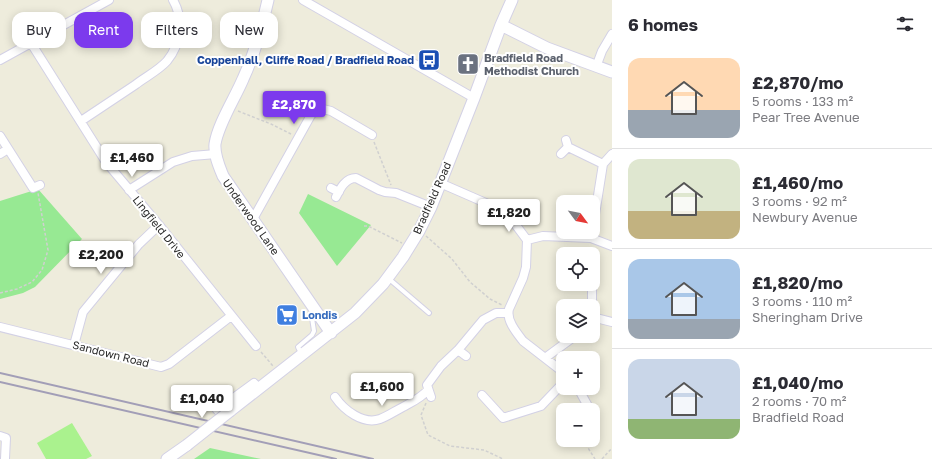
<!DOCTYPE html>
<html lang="en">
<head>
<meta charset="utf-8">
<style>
  body { margin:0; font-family:"Golos Text",sans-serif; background:#f2f2f3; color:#2b2b33; height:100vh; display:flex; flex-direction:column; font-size:15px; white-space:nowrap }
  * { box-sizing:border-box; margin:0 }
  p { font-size:13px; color:#7c7c81 }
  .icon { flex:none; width:22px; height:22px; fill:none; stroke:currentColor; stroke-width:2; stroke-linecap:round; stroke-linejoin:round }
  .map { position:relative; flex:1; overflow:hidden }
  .panel { display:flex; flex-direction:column; background:#fff; width:320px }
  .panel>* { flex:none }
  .guide { position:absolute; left:12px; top:12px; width:380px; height:36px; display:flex; gap:8px }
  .needle { width:26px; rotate:122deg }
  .buttons { position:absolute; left:556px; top:195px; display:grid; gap:8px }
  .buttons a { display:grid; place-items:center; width:44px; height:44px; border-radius:8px; background:#fff; box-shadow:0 2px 10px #0003; font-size:20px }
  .price { position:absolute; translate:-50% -34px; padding:0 9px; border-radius:4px; background:#fff; color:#222; font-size:13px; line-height:26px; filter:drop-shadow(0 1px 2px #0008) }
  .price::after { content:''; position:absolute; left:50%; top:24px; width:12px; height:9px; margin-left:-6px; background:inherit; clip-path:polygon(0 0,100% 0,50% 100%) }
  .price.on { background:#7c3aed; color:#fff }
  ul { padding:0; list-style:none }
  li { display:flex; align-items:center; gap:12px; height:100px; padding:0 16px }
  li+li { border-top:1px solid #e1e1e2 }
  li span { display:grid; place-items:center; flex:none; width:112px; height:80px; border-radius:12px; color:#555 }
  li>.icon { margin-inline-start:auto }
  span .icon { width:48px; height:48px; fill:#fffc; stroke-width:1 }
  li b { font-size:17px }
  h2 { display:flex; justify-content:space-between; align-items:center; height:48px; padding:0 16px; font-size:17px }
  .pill { padding:0 14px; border-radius:12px; background:#fff; box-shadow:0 2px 10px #0003; font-size:14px; line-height:36px }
  .pill.on { background:#7c3aed; color:#fff }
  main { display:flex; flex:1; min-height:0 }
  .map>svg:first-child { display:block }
  .green { fill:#97e993 }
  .pitch { fill:#aaf28e }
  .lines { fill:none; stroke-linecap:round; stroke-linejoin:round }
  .lane-casing { stroke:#d3d1e5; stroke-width:6 }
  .street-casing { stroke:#d3d1e5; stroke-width:10 }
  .secondary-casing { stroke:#d3d1e5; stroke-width:13 }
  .path { stroke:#d0d0d0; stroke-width:1.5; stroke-dasharray:3 2; stroke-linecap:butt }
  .lane { stroke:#fff; stroke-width:4 }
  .street { stroke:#fff; stroke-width:8 }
  .secondary { stroke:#fff; stroke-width:11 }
  .rail { stroke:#a29eb7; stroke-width:2 }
  .secondary-bridge-casing { stroke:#d3d1e5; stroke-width:13; stroke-linecap:butt }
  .secondary-bridge { stroke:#fff; stroke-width:11 }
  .labels { text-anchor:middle; stroke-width:4; stroke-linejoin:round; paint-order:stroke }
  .worship-label { font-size:11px; font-weight:bold; fill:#5b616d; stroke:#fff; text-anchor:start }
  .transit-label { font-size:11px; font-weight:bold; fill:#164399; stroke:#fff; text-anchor:end }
  .street-label { font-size:11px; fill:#2b2b2b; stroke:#fff }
  .shop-label { font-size:11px; font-weight:bold; fill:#366cbe; stroke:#fff; text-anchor:start }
</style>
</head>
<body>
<main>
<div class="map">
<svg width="612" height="459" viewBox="0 0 612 459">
  <rect width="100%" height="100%" fill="#eeecdc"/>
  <!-- green -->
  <path class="green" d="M 38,189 L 82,239 L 35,287 L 23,293 L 0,299 L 0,201 Z
    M 308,194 L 371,225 L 337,266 L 299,213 Z
    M 210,448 L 261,459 L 194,459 Z"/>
  <!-- pitch -->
  <path class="pitch" d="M 72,423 L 92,456 L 86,459 L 46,459 L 37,443 Z"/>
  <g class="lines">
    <!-- lane casing -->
    <g class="lane-casing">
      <path id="lane" d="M 388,278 L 429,313
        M 302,355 L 298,347 L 312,335 L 314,331 L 312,318 L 315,313"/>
    </g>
    <!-- street casing -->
    <g class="street-casing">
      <path id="street" d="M 303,0 L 474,98
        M 31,43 L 106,162 L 159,225 L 256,346
        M 0,60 L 109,0
        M 596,67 L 602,51 L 612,34
        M 81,121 C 99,109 117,97 135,85 C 145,77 158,71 167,61 C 181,44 184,19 173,0
        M 0,136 L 33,188 L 40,185
        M 566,140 L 568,147 L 603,164
        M 0,154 L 8,149
        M 561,154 L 568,147
        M 440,183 L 495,207 L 509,216 L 527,240 L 526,267 L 523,278 L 509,309 C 506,320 516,332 523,341 L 563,372
        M 331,188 L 339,192
        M 129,190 L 173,162 L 192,156 L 216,154
        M 336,197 C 340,189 345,178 356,178 L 379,190 L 385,192 L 396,193 L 431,207
        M 253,219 L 311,115 L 319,108 L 331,111 L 372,135
        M 593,227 L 603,164 L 612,154
        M 527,240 L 543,236 L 591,238 L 612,246
        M 592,286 L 592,306
        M 593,320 L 596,318 L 612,322
        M 0,327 L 161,367 L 169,364 L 231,316
        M 74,345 L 83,312 L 139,244 L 159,225
        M 458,350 L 466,356
        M 545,358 L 575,336
        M 578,388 L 589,408 L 588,410
        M 482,395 L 503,418 L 541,406 L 563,383
        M 335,397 C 344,410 363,425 380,419 C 388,416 395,411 403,407 C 412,402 421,398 428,390
        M 431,397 L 427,385 L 441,366 L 458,350 L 483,320 L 496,313 L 508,313
        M 217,410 L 254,383 L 259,388
        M 0,436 L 6,438 L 5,459"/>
    </g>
    <!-- secondary casing -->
    <g class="secondary-casing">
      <path id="secondary" d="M 268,0 C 262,27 255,53 243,79 C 235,98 218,124 215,144 C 214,155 219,166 223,176 L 331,333
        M 501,25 L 547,48 L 612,72
        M 230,411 L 355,313 L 383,284 L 403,257 L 419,231 L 431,207 L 474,98 L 501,25 L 512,0
        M 167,459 L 187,445"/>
    </g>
    <!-- path -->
    <path class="path" d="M 238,111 L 271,124 L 291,134
      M 374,142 L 391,185
      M 364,226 L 368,226 L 402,243
      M 426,236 L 452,259 L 470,282 L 490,299 L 502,305
      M 0,293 L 17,289 L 32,282 L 42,270 L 48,250 L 38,193
      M 261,352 L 273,366
      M 426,403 L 421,415 L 428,435 L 450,446 L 484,450 L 503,459
      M 583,440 L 595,459
      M 602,459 L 612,448"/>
    <!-- lane -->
    <use href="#lane" class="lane"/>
    <!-- street -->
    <use href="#street" class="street"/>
    <!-- secondary -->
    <use href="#secondary" class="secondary"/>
    <!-- rail -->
    <path class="rail" d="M 0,373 L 373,459
      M 0,382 L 336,459"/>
    <!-- secondary-bridge casing -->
    <g class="secondary-bridge-casing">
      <path id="secondary-bridge" d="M 187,445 L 230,411"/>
    </g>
    <!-- secondary-bridge -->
    <use href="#secondary-bridge" class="secondary-bridge"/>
  </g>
  <!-- icons -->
  <defs>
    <g id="bus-square" transform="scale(1.15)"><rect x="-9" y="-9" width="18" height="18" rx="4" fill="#1a4fb4" stroke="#fff"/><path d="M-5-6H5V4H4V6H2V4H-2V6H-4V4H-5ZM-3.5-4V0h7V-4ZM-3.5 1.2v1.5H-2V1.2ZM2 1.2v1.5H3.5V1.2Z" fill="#fff"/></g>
    <g id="church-square" transform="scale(1.15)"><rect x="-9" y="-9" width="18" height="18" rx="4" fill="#6b7280" stroke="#fff"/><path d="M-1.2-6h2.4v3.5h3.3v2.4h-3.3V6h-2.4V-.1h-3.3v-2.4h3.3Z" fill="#fff"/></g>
    <g id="supermarket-square" transform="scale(1.15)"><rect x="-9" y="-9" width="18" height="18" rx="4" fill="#3f7fe0" stroke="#fff"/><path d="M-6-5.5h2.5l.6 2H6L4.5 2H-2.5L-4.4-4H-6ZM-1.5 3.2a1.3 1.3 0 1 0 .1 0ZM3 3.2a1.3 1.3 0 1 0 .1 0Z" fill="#fff"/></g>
  </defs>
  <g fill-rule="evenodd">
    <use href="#bus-square" x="429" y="60"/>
    <use href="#church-square" x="468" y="64"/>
    <use href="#supermarket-square" x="287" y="315"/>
  </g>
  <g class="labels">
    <!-- worship labels -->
    <g class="worship-label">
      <text x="484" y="62">Bradfield Road<tspan x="484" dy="13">Methodist Church</tspan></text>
    </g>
    <!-- transit labels -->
    <g class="transit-label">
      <text x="414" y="64">Coppenhall, Cliffe Road / Bradfield Road</text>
    </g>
    <!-- street labels -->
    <g class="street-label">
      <text transform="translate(432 198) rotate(-66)" y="4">Bradfield Road</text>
      <text transform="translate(251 217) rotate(55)" y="4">Underwood Lane</text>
      <text transform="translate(159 227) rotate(51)" y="4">Lingfield Drive</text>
      <text transform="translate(111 354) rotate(14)" y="4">Sandown Road</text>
    </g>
    <!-- shop labels -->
    <g class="shop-label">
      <text x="302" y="319">Londis</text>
    </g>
  </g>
</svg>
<div class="buttons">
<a><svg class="needle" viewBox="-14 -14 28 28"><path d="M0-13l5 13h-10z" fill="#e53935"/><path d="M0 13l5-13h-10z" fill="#7c7c81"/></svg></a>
<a><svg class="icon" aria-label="locate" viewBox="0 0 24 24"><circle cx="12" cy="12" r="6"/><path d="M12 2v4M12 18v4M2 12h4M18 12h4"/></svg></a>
<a><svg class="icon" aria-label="layers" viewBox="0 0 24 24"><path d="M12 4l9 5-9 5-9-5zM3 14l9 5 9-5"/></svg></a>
<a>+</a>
<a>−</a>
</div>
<b class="price on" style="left:294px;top:125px">£2,870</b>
<b class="price" style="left:132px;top:178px">£1,460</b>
<b class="price" style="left:509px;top:233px">£1,820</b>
<b class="price" style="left:101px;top:275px">£2,200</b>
<b class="price" style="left:382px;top:407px">£1,600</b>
<b class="price" style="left:202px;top:419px">£1,040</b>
<div class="guide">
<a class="pill">Buy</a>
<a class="pill on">Rent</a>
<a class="pill">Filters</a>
<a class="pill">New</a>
</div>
</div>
<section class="panel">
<h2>6 homes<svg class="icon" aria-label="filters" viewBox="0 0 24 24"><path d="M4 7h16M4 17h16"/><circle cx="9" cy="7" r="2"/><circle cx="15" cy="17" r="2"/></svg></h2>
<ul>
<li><span style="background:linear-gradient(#ffd9b3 65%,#9aa5b1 0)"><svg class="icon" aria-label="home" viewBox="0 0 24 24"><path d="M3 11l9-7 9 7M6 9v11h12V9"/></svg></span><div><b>£2,870/mo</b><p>5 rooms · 133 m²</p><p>Pear Tree Avenue</p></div></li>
<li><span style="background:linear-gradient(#dfe7d0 65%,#c2b280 0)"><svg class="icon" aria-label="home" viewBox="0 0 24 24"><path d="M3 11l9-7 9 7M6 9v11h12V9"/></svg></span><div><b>£1,460/mo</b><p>3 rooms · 92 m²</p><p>Newbury Avenue</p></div></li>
<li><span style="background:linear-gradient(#a9c7e8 75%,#9aa5b1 0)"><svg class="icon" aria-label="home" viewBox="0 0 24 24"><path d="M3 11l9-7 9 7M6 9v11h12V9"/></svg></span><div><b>£1,820/mo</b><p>3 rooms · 110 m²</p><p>Sheringham Drive</p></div></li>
<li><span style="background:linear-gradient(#c9d6e8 75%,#8fb573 0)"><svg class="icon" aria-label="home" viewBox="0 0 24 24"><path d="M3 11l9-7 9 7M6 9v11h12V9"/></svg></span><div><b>£1,040/mo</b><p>2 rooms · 70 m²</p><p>Bradfield Road</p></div></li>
</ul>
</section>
</main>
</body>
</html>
